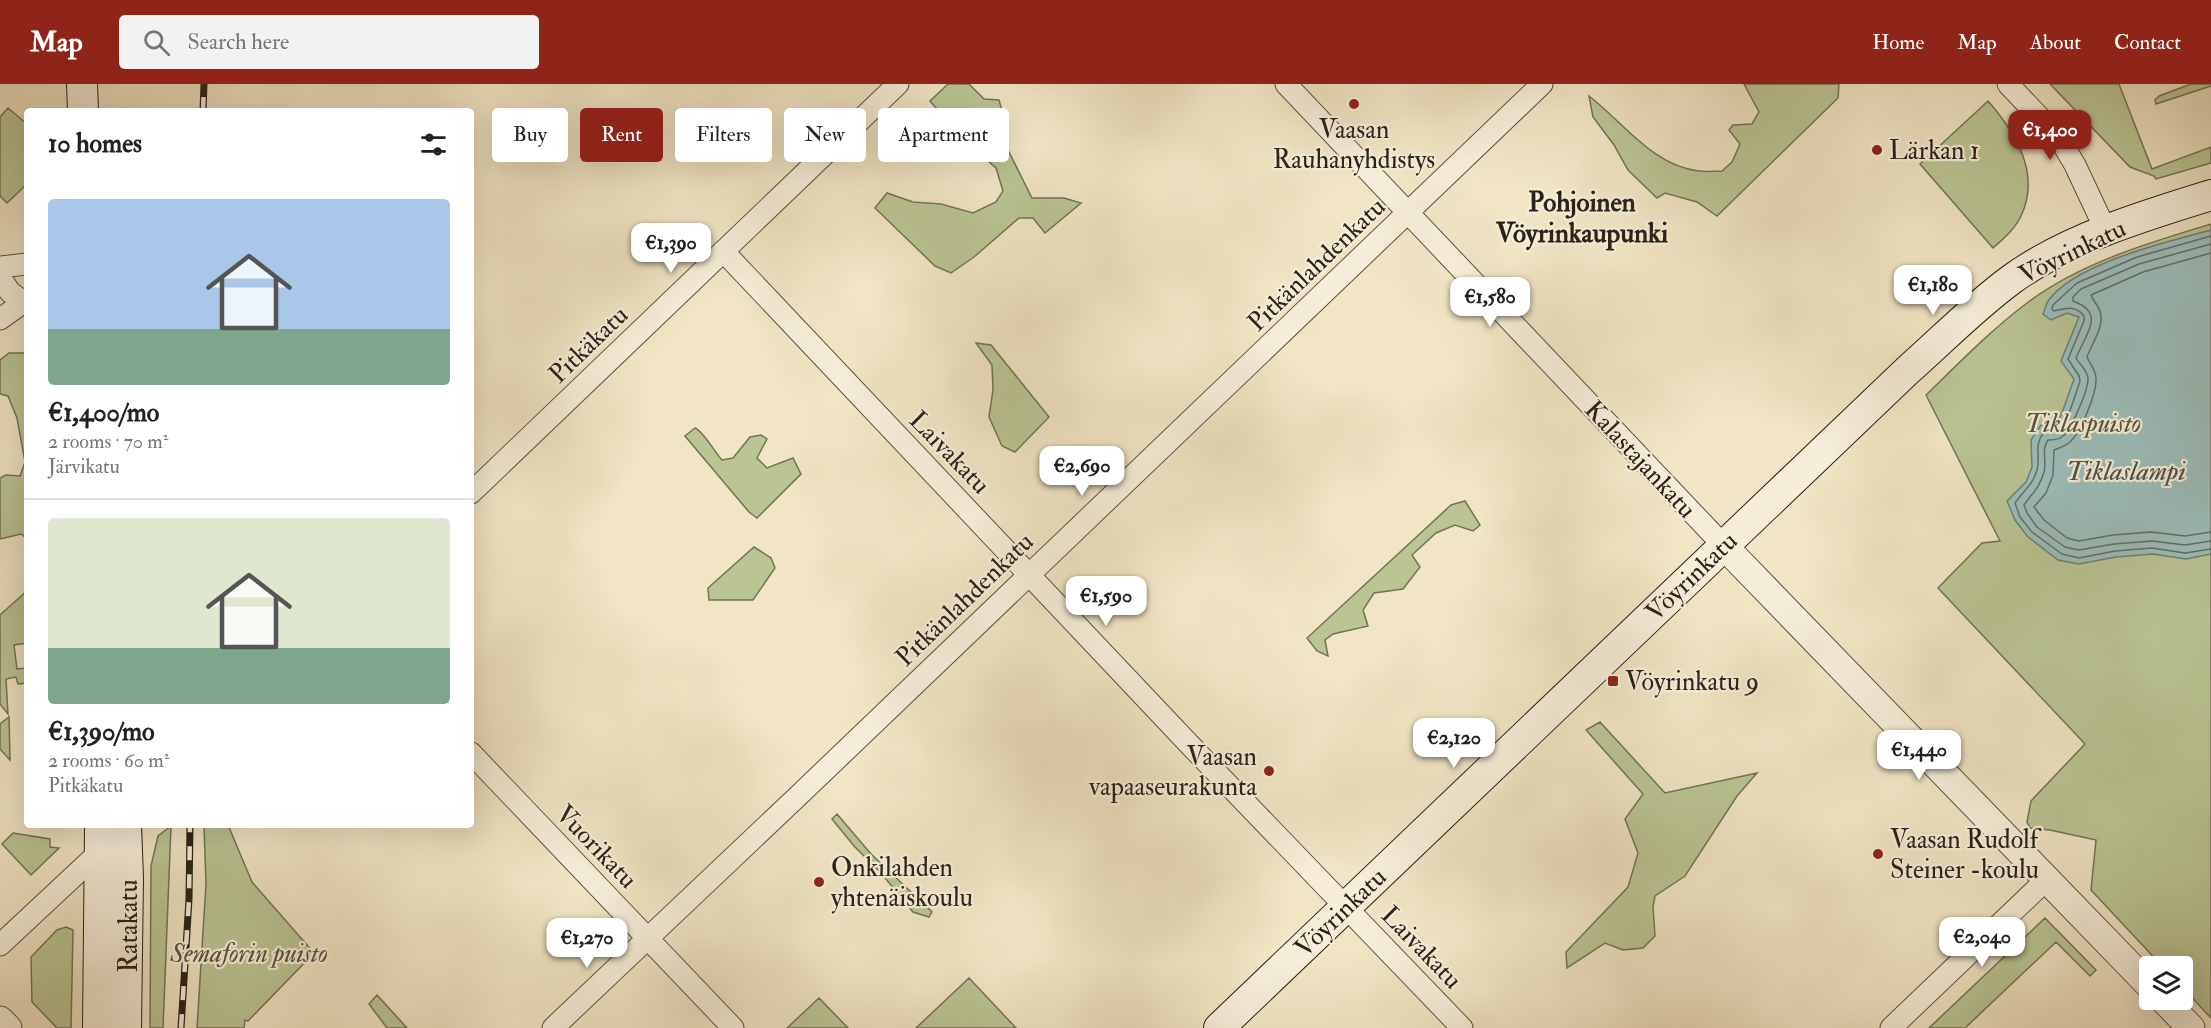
<!DOCTYPE html>
<html lang="en">
<head>
<meta charset="utf-8">
<style>
  body { margin:0; font-family:"IM FELL Double Pica",serif; background:#f2f2f2; color:#222; height:100vh; display:flex; flex-direction:column; font-size:22px; white-space:nowrap }
  * { box-sizing:border-box; margin:0 }
  p { font-size:20px; color:#767676 }
  .icon { flex:none; width:33px; height:33px; fill:none; stroke:currentColor; stroke-width:2; stroke-linecap:round; stroke-linejoin:round }
  .map { position:relative; flex:1; overflow:hidden }
  .drawer { position:absolute; left:24px; top:24px; width:450px; height:720px; display:flex; flex-direction:column; background:#fff; border-radius:6px; box-shadow:0 6px 24px #0002 }
  .drawer>* { flex:none }
  .banner { position:absolute; left:492px; top:24px; width:570px; height:54px; display:flex; gap:12px }
  .tools { position:absolute; left:2139px; top:872px; display:grid; gap:12px }
  .tools a { display:grid; place-items:center; width:54px; height:54px; border-radius:6px; background:#fff; box-shadow:0 6px 24px #0002; font-size:30px }
  .price { position:absolute; translate:-50% -51px; padding:0 14px; border-radius:12px; background:#fff; color:#222; font-size:20px; line-height:39px; filter:drop-shadow(0 2px 3px #0008) }
  .price::after { content:''; position:absolute; left:50%; top:36px; width:18px; height:14px; margin-left:-9px; background:inherit; clip-path:polygon(0 0,100% 0,50% 100%) }
  .price.current { background:#8f2418; color:#fff }
  ul { padding:0; list-style:none }
  li { display:grid; align-content:center; gap:12px; height:318px; padding:0 24px }
  li+li { border-top:2px solid #e0e0e0 }
  li span { display:grid; place-items:center; height:186px; border-radius:6px; color:#555 }
  li>.icon { margin-inline-start:auto }
  span .icon { width:108px; height:108px; fill:#fffc; stroke-width:1 }
  li b { font-size:26px }
  h2 { display:flex; justify-content:space-between; align-items:center; height:72px; padding:0 24px; font-size:26px }
  .tag { padding:0 21px; border-radius:6px; background:#fff; box-shadow:0 6px 24px #0002; font-size:21px; line-height:54px }
  .tag.current { background:#8f2418; color:#fff }
  header { display:flex; align-items:center; gap:36px; box-sizing:border-box; height:84px; padding:0 30px; background:#8f2418; color:#fff }
  header strong { font-size:28px }
  nav { display:flex; gap:33px; margin-inline-start:auto; font-size:21px }
  .search { width:420px; height:54px; background:#f2f2f2; display:flex; align-items:center; gap:15px; box-sizing:border-box; padding:0 21px; border-radius:6px; color:#767676; font-size:22px }
  .map>svg:first-child { display:block }
  .green { fill:#bbc594; stroke:#727456; stroke-width:1.5 }
  .water { fill:#9cbebb; stroke:#6e807a; stroke-width:1.5 }
  .lines { fill:none; stroke-linecap:round; stroke-linejoin:round }
  .shore { stroke:#63706a; stroke-width:1.5 }
  .minor-casing { stroke:#5c5344; stroke-width:23 }
  .tertiary-casing { stroke:#5c5344; stroke-width:29 }
  .secondary-casing { stroke:#2a2219; stroke-width:32 }
  .minor { stroke:#f6eed9; stroke-width:21 }
  .tertiary { stroke:#f6eed9; stroke-width:27 }
  .secondary { stroke:#f6eed9; stroke-width:30 }
  .rail-casing { stroke:#2a2219; stroke-width:7 }
  .rail { stroke:#f6eed9; stroke-width:4.5; stroke-dasharray:14; stroke-linecap:butt }
  .poi-dot { fill:#8f2418; stroke:#f6eed9; stroke-width:2 }
  .labels { text-anchor:middle; stroke-width:4.5; stroke-linejoin:round; paint-order:stroke }
  .poi-label { font-size:26px; fill:#2a2219; stroke:#f6eed9; text-anchor:start }
  .street-label { font-size:26px; fill:#2a2219; stroke:#f6eed9 }
  .park-label { font-size:26px; font-style:italic; fill:#56533e; stroke:#f6eed9 }
  .neighbourhood-label { font-size:27px; font-weight:bold; fill:#2a2219; stroke:#f6eed9 }
  .water-label { font-size:27px; font-style:italic; fill:#4c514a; stroke:#f6eed9 }
</style>
</head>
<body>
<header>
<strong>Map</strong>
<div class="search"><svg class="icon" aria-label="search" viewBox="0 0 24 24"><circle cx="10" cy="10" r="6"/><path d="M15 15l6 6"/></svg>Search here</div>
<nav><a>Home</a><a>Map</a><a>About</a><a>Contact</a></nav>
</header>
<div class="map">
<svg width="2211" height="944" viewBox="0 0 2211 944">
  <rect width="100%" height="100%" fill="#f1e5c5"/>
  <filter id="stains"><feTurbulence type="fractalNoise" baseFrequency=".00333" numOctaves="4"/><feColorMatrix values="0 0 0 0 .2 0 0 0 0 .09 0 0 0 0 .02 0 0 0 .5 -.17"/></filter>
  <radialGradient id="worn" r=".72"><stop offset=".6" stop-color="#630" stop-opacity="0"/><stop offset="1" stop-color="#630" stop-opacity=".3"/></radialGradient>
  <!-- green -->
  <path class="green" d="M 948,0 L 969,0 L 984,15 L 999,16 L 1004,33 L 1008,66 L 1032,114 L 1064,114 L 1081,119 L 1045,149 L 1033,134 L 1019,134 L 974,173 L 951,189 L 935,182 L 875,124 L 887,109 L 913,118 L 941,120 L 973,129 L 996,118 L 1003,107 L 996,84 L 966,58 L 930,17 Z
    M 1744,0 L 1839,0 L 1838,14 L 1717,132 L 1697,118 L 1665,109 L 1657,114 L 1628,86 L 1614,61 L 1593,33 L 1589,12 C 1623,38 1653,82 1699,87 C 1707,88 1715,87 1722,87 L 1732,78 L 1740,60 L 1729,46 L 1733,41 L 1752,40 L 1759,28 Z
    M 2050,0 L 2119,0 L 2152,85 L 2211,63 L 2211,79 L 2156,95 L 2154,92 L 2130,83 Z
    M 2191,0 L 2211,0 L 2211,2 L 2156,20 L 2155,16 L 2159,12 Z
    M 1988,17 C 2016,49 2041,90 2021,132 C 2015,145 2003,155 1993,164 L 1920,80 Z
    M 8,24 L 27,40 L 27,100 L 7,119 L 0,112 L 0,33 Z
    M 2211,140 L 2211,934 L 2183,904 L 2182,882 L 2162,882 L 2091,806 L 2096,756 L 2050,746 L 2030,744 L 2027,738 L 2031,717 L 2085,660 L 1938,504 L 1982,459 L 2000,457 L 1926,311 C 1959,279 1991,246 2027,219 C 2080,179 2148,159 2211,140 Z
    M 976,259 L 991,261 L 1049,333 L 1015,368 L 1002,362 L 989,333 L 993,306 L 992,281 Z
    M 9,269 L 27,269 L 27,455 L 21,450 L 0,455 L 0,394 L 6,391 L 20,392 L 25,378 L 17,334 L 8,312 L 0,310 L 0,276 Z
    M 695,344 C 703,347 714,367 722,376 L 733,374 L 750,353 L 761,351 L 767,355 L 757,374 L 767,384 L 793,374 L 801,390 L 757,434 L 749,428 L 685,352 Z
    M 1465,417 L 1480,441 L 1473,447 L 1455,441 L 1436,449 L 1412,471 L 1420,483 L 1403,505 L 1374,509 L 1363,526 L 1368,542 L 1333,550 L 1325,556 L 1328,572 L 1317,567 L 1307,554 L 1451,421 Z
    M 754,463 L 771,474 L 775,484 L 753,516 L 709,516 L 708,504 Z
    M 27,507 L 27,559 L 14,561 L 17,585 L 26,584 L 27,599 L 18,600 L 16,593 L 6,595 L 8,630 L 0,620 L 0,531 Z
    M 9,633 L 10,676 L 0,665 L 0,640 Z
    M 1600,638 L 1665,709 L 1757,689 L 1737,712 L 1685,792 L 1655,812 L 1653,823 L 1655,852 L 1643,864 L 1623,866 L 1605,859 L 1567,884 L 1566,868 L 1628,803 L 1638,769 L 1625,735 L 1643,710 L 1586,646 Z
    M 837,730 L 871,770 L 932,828 L 929,833 L 913,828 L 881,789 L 854,762 L 832,735 Z
    M 204,741 L 228,741 L 252,798 L 314,869 L 248,937 L 245,936 L 244,944 L 197,944 L 206,800 Z
    M 171,742 L 163,944 L 150,944 L 151,782 L 158,752 Z
    M 13,749 L 50,755 L 50,763 L 59,764 L 31,791 L 2,760 Z
    M 2045,834 L 2096,886 L 2090,892 L 2056,858 L 1965,944 L 1929,944 Z
    M 66,843 L 73,846 L 71,944 L 57,944 L 32,918 L 31,873 L 57,846 Z
    M 969,894 L 1016,944 L 916,944 Z
    M 377,911 L 407,944 L 387,944 L 369,920 Z
    M 819,914 L 848,944 L 787,944 Z"/>
  <!-- water -->
  <path class="water" d="M 2211,146 L 2211,470 L 2186,475 L 2153,470 L 2116,473 L 2079,480 L 2058,476 L 2028,453 L 2015,436 L 2007,417 L 2026,398 L 2032,383 L 2031,356 L 2041,341 L 2055,342 L 2063,326 L 2074,295 L 2061,277 L 2079,233 L 2067,229 L 2051,236 L 2043,230 C 2045,226 2046,220 2048,217 C 2075,179 2167,158 2211,146 Z"/>
  <g class="lines">
    <!-- shore -->
    <path class="shore" d="M 2211,152 L 2137,173 L 2077,199 L 2053,221 L 2052,225 L 2054,227 C 2065,224 2076,221 2084,232 L 2084,237 L 2068,275 L 2079,292 L 2080,297 C 2076,309 2068,338 2059,346 C 2055,349 2049,348 2044,348 C 2033,362 2041,370 2037,386 C 2033,401 2023,407 2015,419 L 2020,433 L 2032,448 L 2062,470 L 2079,474 L 2115,467 L 2152,464 L 2185,469 L 2211,465
      M 2211,160 L 2139,180 L 2081,205 L 2073,213 L 2073,217 C 2107,229 2085,251 2076,274 C 2080,281 2088,287 2088,295 C 2088,306 2071,347 2062,353 C 2058,356 2053,356 2048,356 C 2041,365 2047,378 2044,388 C 2039,405 2033,408 2024,421 L 2027,429 L 2037,443 L 2065,463 L 2079,466 L 2114,460 L 2152,457 L 2185,461 L 2211,457
      M 2211,169 L 2143,188 L 2091,211 C 2093,217 2098,221 2100,227 C 2105,242 2092,259 2087,273 C 2090,280 2096,286 2096,294 C 2097,309 2081,347 2071,357 C 2066,362 2060,364 2054,366 L 2053,391 L 2046,409 L 2034,423 L 2044,436 L 2067,454 L 2079,457 L 2113,451 L 2151,448 L 2185,452 L 2211,448"/>
    <!-- minor casing -->
    <g class="minor-casing">
      <path id="minor" d="M 1286,0 L 1723,461
        M 2008,0 L 2059,54 L 2075,81 L 2106,147
        M 723,167 L 1189,660 L 1462,944
        M 0,183 L 27,180
        M 0,193 L 10,208 L 24,218
        M 0,235 L 24,218 L 27,218
        M 471,409 L 898,0
        M 471,669 L 733,944
        M 0,861 L 105,763
        M 553,944 L 797,713 L 1542,0
        M 1891,944 L 2046,796"/>
    </g>
    <!-- tertiary casing -->
    <g class="tertiary-casing">
      <path id="tertiary" d="M 1723,461 L 2150,902
        M 2163,915 L 2191,944
        M 0,936 L 8,944"/>
    </g>
    <!-- secondary casing -->
    <g class="secondary-casing">
      <path id="secondary" d="M 82,0 L 83,27
        M 126,741 L 128,794 L 126,944
        M 98,944 L 100,741
        M 1219,944 L 1908,286 C 1942,256 1975,222 2012,195 C 2067,155 2146,131 2211,111"/>
    </g>
    <!-- minor -->
    <use href="#minor" class="minor"/>
    <!-- tertiary -->
    <use href="#tertiary" class="tertiary"/>
    <!-- secondary -->
    <use href="#secondary" class="secondary"/>
    <!-- rail casing -->
    <g class="rail-casing">
      <path id="rail" d="M 203,27 L 204,0
        M 181,944 L 189,815 L 190,741"/>
    </g>
    <!-- rail -->
    <use href="#rail" class="rail"/>
  </g>
  <!-- markers -->
  <g class="poi-dot">
    <circle cx="1354" cy="20" r="6"/>
    <circle cx="1877" cy="66" r="6"/>
    <rect x="1607" y="591" width="12" height="12" rx="3"/>
    <circle cx="1269" cy="687" r="6"/>
    <circle cx="1878" cy="770" r="6"/>
    <circle cx="819" cy="798" r="6"/>
  </g>
  <g class="labels">
    <!-- poi labels -->
    <g class="poi-label">
      <text x="1354" y="54" text-anchor="middle">Vaasan<tspan x="1354" dy="30">Rauhanyhdistys</tspan></text>
      <text x="1889" y="75">Lärkan 1</text>
      <text x="1625" y="606">Vöyrinkatu 9</text>
      <text x="1257" y="681" text-anchor="end">Vaasan<tspan x="1257" dy="30">vapaaseurakunta</tspan></text>
      <text x="1890" y="764">Vaasan Rudolf<tspan x="1890" dy="30">Steiner -koulu</tspan></text>
      <text x="831" y="792">Onkilahden<tspan x="831" dy="30">yhtenäiskoulu</tspan></text>
    </g>
    <!-- street labels -->
    <g class="street-label">
      <text transform="translate(2072 167) rotate(-26)" y="9">Vöyrinkatu</text>
      <text transform="translate(1316 180) rotate(-44)" y="9">Pitkänlahdenkatu</text>
      <text transform="translate(588 260) rotate(-44)" y="9">Pitkäkatu</text>
      <text transform="translate(950 368) rotate(46)" y="9">Laivakatu</text>
      <text transform="translate(1641 375) rotate(47)" y="9">Kalastajankatu</text>
      <text transform="translate(1691 492) rotate(-44)" y="9">Vöyrinkatu</text>
      <text transform="translate(964 515) rotate(-44)" y="9">Pitkänlahdenkatu</text>
      <text transform="translate(597 762) rotate(46)" y="9">Vuorikatu</text>
      <text transform="translate(1340 828) rotate(-44)" y="9">Vöyrinkatu</text>
      <text transform="translate(128 842) rotate(-90)" y="9">Ratakatu</text>
      <text transform="translate(1422 863) rotate(46)" y="9">Laivakatu</text>
    </g>
    <!-- park labels -->
    <g class="park-label">
      <text x="2083" y="348">Tiklaspuisto</text>
      <text x="249" y="878">Semaforin puisto</text>
    </g>
    <!-- neighbourhood labels -->
    <g class="neighbourhood-label">
      <text x="1582" y="127">Pohjoinen<tspan x="1582" dy="31">Vöyrinkaupunki</tspan></text>
    </g>
    <!-- water labels -->
    <g class="water-label">
      <text x="2126" y="396">Tiklaslampi</text>
    </g>
  </g>
  <rect width="100%" height="100%" filter="url(#stains)"/>
  <rect width="100%" height="100%" fill="url(#worn)"/>
</svg>
<div class="tools">
<a><svg class="icon" aria-label="layers" viewBox="0 0 24 24"><path d="M12 4l9 5-9 5-9-5zM3 14l9 5 9-5"/></svg></a>
</div>
<b class="price current" style="left:2050px;top:77px">€1,400</b>
<b class="price" style="left:671px;top:190px">€1,390</b>
<b class="price" style="left:1933px;top:232px">€1,180</b>
<b class="price" style="left:1490px;top:244px">€1,580</b>
<b class="price" style="left:1082px;top:413px">€2,690</b>
<b class="price" style="left:1106px;top:543px">€1,590</b>
<b class="price" style="left:1454px;top:685px">€2,120</b>
<b class="price" style="left:1919px;top:697px">€1,440</b>
<b class="price" style="left:1982px;top:884px">€2,040</b>
<b class="price" style="left:587px;top:885px">€1,270</b>
<div class="banner">
<a class="tag">Buy</a>
<a class="tag current">Rent</a>
<a class="tag">Filters</a>
<a class="tag">New</a>
<a class="tag">Apartment</a>
</div>
<section class="drawer">
<h2>10 homes<svg class="icon" aria-label="filters" viewBox="0 0 24 24"><path d="M4 7h16M4 17h16"/><circle cx="9" cy="7" r="2"/><circle cx="15" cy="17" r="2"/></svg></h2>
<ul>
<li><span style="background:linear-gradient(#a9c7e8 70%,#7fa58c 0)"><svg class="icon" aria-label="home" viewBox="0 0 24 24"><path d="M3 11l9-7 9 7M6 9v11h12V9"/></svg></span><div><b>€1,400/mo</b><p>2 rooms · 70 m²</p><p>Järvikatu</p></div></li>
<li><span style="background:linear-gradient(#dfe7d0 70%,#7fa58c 0)"><svg class="icon" aria-label="home" viewBox="0 0 24 24"><path d="M3 11l9-7 9 7M6 9v11h12V9"/></svg></span><div><b>€1,390/mo</b><p>2 rooms · 60 m²</p><p>Pitkäkatu</p></div></li>
</ul>
</section>
</div>
</body>
</html>
